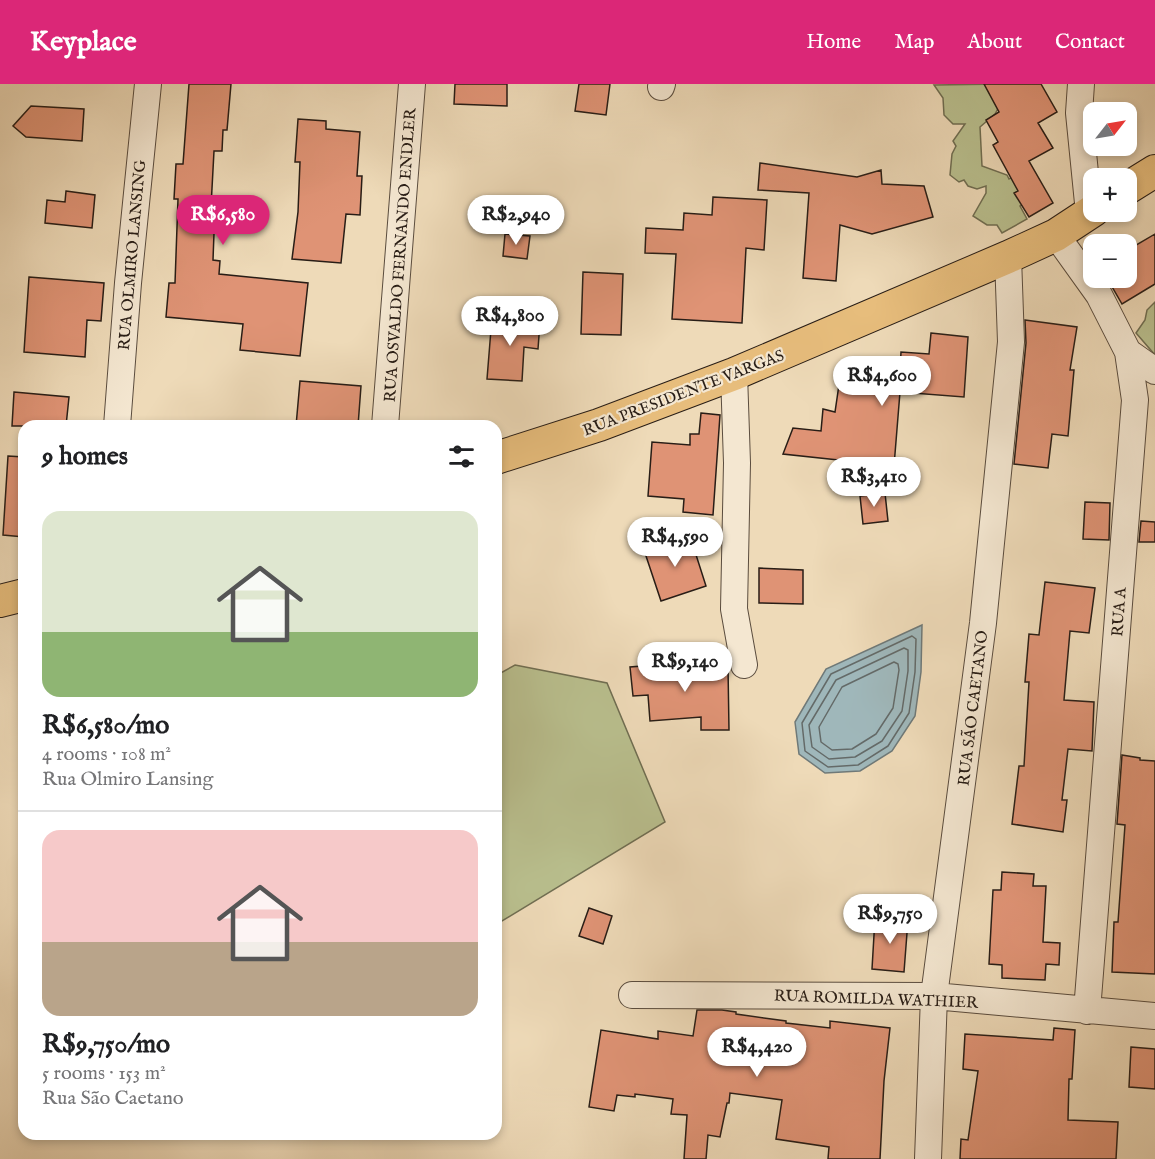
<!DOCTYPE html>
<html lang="en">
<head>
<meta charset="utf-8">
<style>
  body { margin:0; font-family:"IM FELL English",serif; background:#f2f2f2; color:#202124; height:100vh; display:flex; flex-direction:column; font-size:22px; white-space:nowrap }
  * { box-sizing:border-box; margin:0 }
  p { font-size:20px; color:#757577 }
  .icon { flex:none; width:33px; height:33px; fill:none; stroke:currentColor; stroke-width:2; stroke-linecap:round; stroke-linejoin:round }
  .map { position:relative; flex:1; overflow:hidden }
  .details { position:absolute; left:18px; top:336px; width:484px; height:720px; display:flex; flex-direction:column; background:#fff; border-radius:18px; box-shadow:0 3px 9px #0003 }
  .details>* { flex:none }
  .needle { width:39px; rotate:59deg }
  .tools { position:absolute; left:1083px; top:18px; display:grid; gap:12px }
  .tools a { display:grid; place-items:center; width:54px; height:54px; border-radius:12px; background:#fff; box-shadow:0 3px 9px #0003; font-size:30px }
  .price { position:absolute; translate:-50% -51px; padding:0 14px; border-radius:21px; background:#fff; color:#222; font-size:20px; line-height:39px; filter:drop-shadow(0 2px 3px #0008) }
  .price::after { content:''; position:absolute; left:50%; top:36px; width:18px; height:14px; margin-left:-9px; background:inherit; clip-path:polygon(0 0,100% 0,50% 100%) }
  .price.selected { background:#db2777; color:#fff }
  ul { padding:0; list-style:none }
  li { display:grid; align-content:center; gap:12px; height:318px; padding:0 24px }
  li+li { border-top:2px solid #e0e0e0 }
  li span { display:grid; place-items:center; height:186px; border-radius:18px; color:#555 }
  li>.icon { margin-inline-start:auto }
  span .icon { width:108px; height:108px; fill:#fffc; stroke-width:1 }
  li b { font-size:26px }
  h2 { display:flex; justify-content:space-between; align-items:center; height:72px; padding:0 24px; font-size:26px }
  header { display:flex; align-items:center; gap:36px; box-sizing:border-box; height:84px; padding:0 30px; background:#db2777; color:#fff }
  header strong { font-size:28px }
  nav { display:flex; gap:33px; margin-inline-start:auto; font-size:21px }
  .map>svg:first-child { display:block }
  .green { fill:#b9bf8e; stroke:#706e52; stroke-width:1.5 }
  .water { fill:#9fb7ba; stroke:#6f7978; stroke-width:1.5 }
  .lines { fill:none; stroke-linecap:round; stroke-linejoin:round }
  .shore { stroke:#646a68; stroke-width:1.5 }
  .building { fill:#df9375; stroke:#281d16; stroke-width:1.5 }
  .minor-casing { stroke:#5a4c3e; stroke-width:28 }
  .major-casing { stroke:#281d16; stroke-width:34 }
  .minor { stroke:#f4e7d1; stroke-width:26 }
  .major { stroke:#e7bd7c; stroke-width:32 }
  .labels { text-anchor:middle; stroke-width:4.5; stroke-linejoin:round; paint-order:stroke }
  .street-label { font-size:16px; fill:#281d16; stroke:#f4e7d1 }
</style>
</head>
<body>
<header>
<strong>Keyplace</strong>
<nav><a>Home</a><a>Map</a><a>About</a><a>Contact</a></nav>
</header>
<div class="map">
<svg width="1155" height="1075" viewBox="0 0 1155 1075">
  <rect width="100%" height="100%" fill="#eedab8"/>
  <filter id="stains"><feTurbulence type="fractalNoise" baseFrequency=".00333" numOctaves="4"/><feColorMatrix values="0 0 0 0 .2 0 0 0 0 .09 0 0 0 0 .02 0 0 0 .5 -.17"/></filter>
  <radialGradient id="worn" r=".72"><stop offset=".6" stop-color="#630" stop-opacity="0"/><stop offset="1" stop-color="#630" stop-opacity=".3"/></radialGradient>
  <!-- green -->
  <path class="green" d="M 1002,0 L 1006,10 L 995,30 L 980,43 L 982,82 L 1007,91 L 1009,95 L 1021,89 L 1029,117 L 1020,122 L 1027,135 L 1002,149 L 997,141 L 987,141 L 973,132 L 986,109 L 986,102 L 977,105 L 968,102 L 964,96 L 959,98 L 950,91 L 952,70 L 956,62 L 953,57 L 965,40 L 953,40 L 944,31 L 943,14 L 934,1 Z
    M 1155,218 L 1155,271 L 1136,249 L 1145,236 L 1147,226 Z
    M 515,581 L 607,599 L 665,738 L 497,840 L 497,591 Z"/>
  <!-- water -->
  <path class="water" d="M 922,541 L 921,588 L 915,632 L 892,667 L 860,687 L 825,689 L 799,670 L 795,638 L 826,585 Z"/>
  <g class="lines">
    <!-- shore -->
    <path class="shore" d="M 912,552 L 916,555 L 915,588 L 909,629 L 888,662 L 858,681 L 828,683 L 805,667 L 802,639 L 831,590 Z
      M 904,564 L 908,566 L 908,587 L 902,627 L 882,657 L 855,673 L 829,675 L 812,663 L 809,641 L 836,596 Z
      M 894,578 L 898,580 L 899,586 L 893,624 L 876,650 L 852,665 L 832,666 L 821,658 L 819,643 L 842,603 Z"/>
  </g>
  <!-- building -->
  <path class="building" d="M 189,0 L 231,0 L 227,46 L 223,46 L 222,67 L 214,67 L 211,123 L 215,123 L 213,176 L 220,177 L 219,190 L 308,199 L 300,272 L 240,266 L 243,240 L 166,233 L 169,199 L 175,199 L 178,115 L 174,115 L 176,80 L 183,80 Z
    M 455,0 L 507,0 L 507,22 L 454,20 Z
    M 579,0 L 610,0 L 606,31 L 575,27 Z
    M 984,0 L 1041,0 L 1057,28 L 1038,39 L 1053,64 L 1029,77 L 1053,119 L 1029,133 L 1014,109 L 1018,107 L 993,61 L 998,58 L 986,36 L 999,28 Z
    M 31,22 L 84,25 L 82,57 L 26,53 L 13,42 Z
    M 298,35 L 326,37 L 326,45 L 360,48 L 357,92 L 362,92 L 360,131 L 346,130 L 341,179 L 292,175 L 298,128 L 300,78 L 295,78 Z
    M 760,79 L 857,93 L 881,86 L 882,100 L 924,102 L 933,133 L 872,150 L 840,141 L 836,197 L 803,194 L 809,109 L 758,106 Z
    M 66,107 L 95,111 L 92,144 L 45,139 L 47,116 L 65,118 Z
    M 713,113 L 767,116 L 764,166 L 746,164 L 742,239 L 672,235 L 676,170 L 645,169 L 646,144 L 683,146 L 684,129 L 712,131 Z
    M 505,150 L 530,152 L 527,175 L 503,172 Z
    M 1155,150 L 1155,200 L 1122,220 L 1107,194 L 1126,194 L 1126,167 Z
    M 583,188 L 623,190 L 621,251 L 581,250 Z
    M 29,193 L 104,199 L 101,237 L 87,236 L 85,273 L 24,268 Z
    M 492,233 L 540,238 L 538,265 L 524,263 L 522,297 L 487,295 Z
    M 1025,236 L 1077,243 L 1070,286 L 1074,286 L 1068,352 L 1052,350 L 1048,384 L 1014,380 L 1026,259 Z
    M 931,249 L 968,253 L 964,313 L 900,308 L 894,382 L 783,370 L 793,344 L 821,347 L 823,325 L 835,328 L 840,294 L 899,307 L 901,268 L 929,270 Z
    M 300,297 L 361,302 L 358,342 L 296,342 Z
    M 14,308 L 69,313 L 66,342 L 12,342 Z
    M 701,329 L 720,331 L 713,431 L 683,428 L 684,415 L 648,412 L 652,358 L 690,361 L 690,350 L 699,350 Z
    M 8,372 L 24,373 L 24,453 L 3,451 Z
    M 885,409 L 888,437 L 863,440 L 860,412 Z
    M 1085,418 L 1110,419 L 1109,456 L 1083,455 Z
    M 1141,437 L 1155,438 L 1155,458 L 1139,458 Z
    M 690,452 L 706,502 L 661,517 L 644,466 Z
    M 759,484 L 803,486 L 803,520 L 759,519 Z
    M 1045,498 L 1095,504 L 1089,549 L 1070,547 L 1064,616 L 1094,618 L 1092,667 L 1068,665 L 1062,716 L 1067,716 L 1063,748 L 1012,740 L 1019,682 L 1024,682 L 1029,598 L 1025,598 L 1029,550 L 1039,551 Z
    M 667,580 L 667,583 L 728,583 L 729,646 L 701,646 L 701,633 L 650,637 L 648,611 L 633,612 L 630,583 Z
    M 1122,671 L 1140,674 L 1140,676 L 1155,677 L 1155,890 L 1112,888 L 1114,838 L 1118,838 L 1125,741 L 1117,740 Z
    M 1002,788 L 1034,790 L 1033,802 L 1046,802 L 1043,858 L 1060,859 L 1059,881 L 1046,880 L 1045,896 L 1002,894 L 1002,881 L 989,880 L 993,806 L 1001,806 Z
    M 589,824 L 612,832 L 603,860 L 579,852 Z
    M 875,834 L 908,836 L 904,888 L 872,885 Z
    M 697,926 L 722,926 L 736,928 L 736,930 L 786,937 L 786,939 L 830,944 L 830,937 L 890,944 L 884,997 L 880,1075 L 828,1075 L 829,1063 L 776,1055 L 782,1016 L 730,1009 L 729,1019 L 727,1019 L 720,1053 L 708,1051 L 706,1075 L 684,1075 L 687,1031 L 671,1030 L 673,1015 L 635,1010 L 635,1013 L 617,1011 L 614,1027 L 589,1023 L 601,946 L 658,955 L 658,947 L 693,952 Z
    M 1054,944 L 1075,946 L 1072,995 L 1069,995 L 1068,1036 L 1118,1038 L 1116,1075 L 960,1075 L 961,1055 L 968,1056 L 978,987 L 963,985 L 965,950 L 1053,956 Z
    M 1131,963 L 1155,965 L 1155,1005 L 1129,1003 Z"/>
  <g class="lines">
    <!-- minor casing -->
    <g class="minor-casing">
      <path id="minor" d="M 1081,0 L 1079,29 L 1089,129
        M 661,3 L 662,0
        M 1056,151 L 1099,211 L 1128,268 L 1135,316 L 1087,927
        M 1128,268 L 1155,287
        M 734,290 L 737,379 L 734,525 L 744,581
        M 117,342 L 128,199 L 148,0
        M 385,342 L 412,0
        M 632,911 L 934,912 L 1155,932
        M 928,1075 L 934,912 L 983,539 L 1011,258 L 1008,173"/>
    </g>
    <!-- major casing -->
    <g class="major-casing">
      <path id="major" d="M 1126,105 L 1155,87
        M 496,374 L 599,341 L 734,290 L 1008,173 L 1056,151 L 1094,126
        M 0,517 L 24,511"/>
    </g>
    <!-- minor -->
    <use href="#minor" class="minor"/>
    <!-- major -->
    <use href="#major" class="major"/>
  </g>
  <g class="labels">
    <!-- street labels -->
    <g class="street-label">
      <text transform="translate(131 171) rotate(-85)" y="6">RUA OLMIRO LANSING</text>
      <text transform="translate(399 171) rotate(-86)" y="6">RUA OSVALDO FERNANDO ENDLER</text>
      <text transform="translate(683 308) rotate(-21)" y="6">RUA PRESIDENTE VARGAS</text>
      <text transform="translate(1118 528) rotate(-86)" y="6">RUA A</text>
      <text transform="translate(972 624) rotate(-83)" y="6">RUA SÃO CAETANO</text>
      <text transform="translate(876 914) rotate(2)" y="6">RUA ROMILDA WATHIER</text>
    </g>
  </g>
  <rect width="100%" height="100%" filter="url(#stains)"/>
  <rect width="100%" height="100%" fill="url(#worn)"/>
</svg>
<div class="tools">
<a><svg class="needle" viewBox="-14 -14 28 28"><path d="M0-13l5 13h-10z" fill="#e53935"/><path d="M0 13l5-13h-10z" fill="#757577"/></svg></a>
<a>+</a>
<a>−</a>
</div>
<b class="price selected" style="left:223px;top:162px">R$6,580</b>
<b class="price" style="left:516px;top:162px">R$2,940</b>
<b class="price" style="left:510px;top:263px">R$4,800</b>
<b class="price" style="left:882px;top:323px">R$4,600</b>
<b class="price" style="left:874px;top:424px">R$3,410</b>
<b class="price" style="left:675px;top:484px">R$4,590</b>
<b class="price" style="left:685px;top:609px">R$9,140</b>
<b class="price" style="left:890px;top:861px">R$9,750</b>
<b class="price" style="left:757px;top:994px">R$4,420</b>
<section class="details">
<h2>9 homes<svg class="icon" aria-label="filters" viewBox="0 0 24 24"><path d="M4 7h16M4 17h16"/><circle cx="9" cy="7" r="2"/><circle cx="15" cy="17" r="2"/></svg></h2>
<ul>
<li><span style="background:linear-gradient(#dfe7d0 65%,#8fb573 0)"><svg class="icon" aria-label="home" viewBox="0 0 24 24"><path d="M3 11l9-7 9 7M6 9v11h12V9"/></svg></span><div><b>R$6,580/mo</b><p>4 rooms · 108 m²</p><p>Rua Olmiro Lansing</p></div></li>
<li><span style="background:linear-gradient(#f6c9c9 60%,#b9a48a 0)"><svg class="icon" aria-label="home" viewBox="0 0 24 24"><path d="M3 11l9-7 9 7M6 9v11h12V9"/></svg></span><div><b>R$9,750/mo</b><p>5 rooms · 153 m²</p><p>Rua São Caetano</p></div></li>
</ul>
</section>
</div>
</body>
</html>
